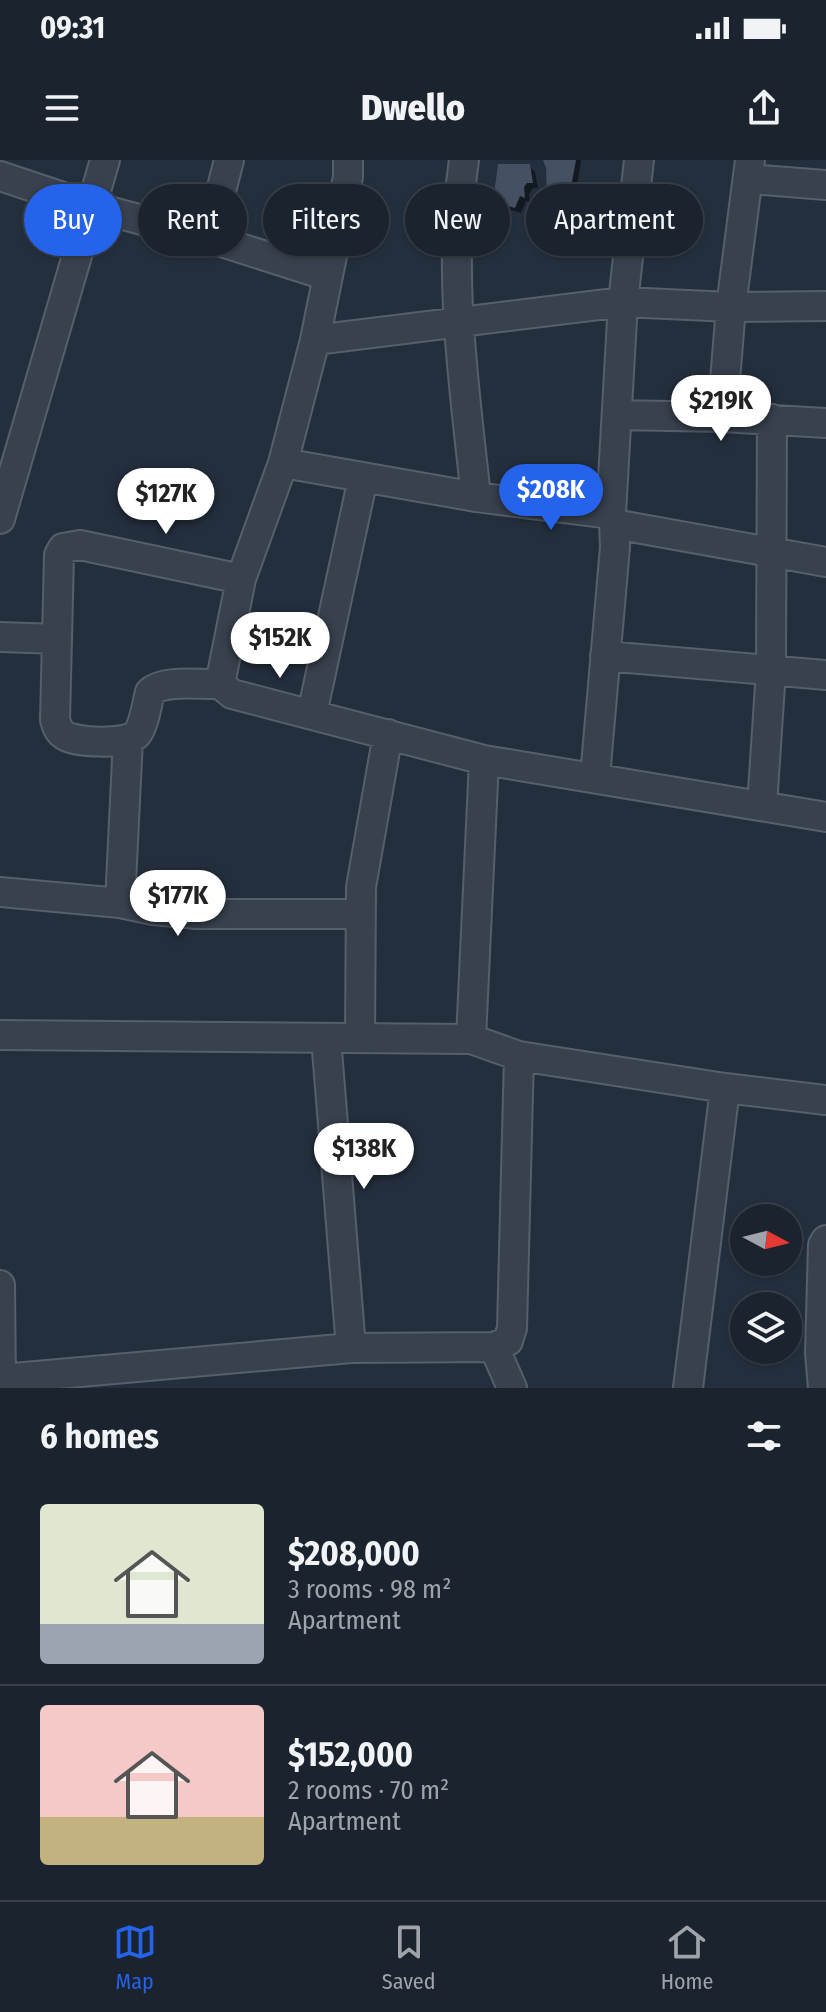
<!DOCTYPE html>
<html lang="en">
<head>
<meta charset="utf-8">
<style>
  body { margin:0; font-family:"Fira Sans Condensed",sans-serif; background:#242b36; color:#f1f3f6; height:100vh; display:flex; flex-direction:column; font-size:30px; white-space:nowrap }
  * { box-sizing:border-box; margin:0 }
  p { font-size:26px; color:#a0a4aa }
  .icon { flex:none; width:44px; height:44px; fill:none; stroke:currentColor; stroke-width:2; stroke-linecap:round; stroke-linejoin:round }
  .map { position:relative; height:1228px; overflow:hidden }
  .side { display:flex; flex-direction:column; background:#1b232e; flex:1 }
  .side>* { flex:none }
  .banner { position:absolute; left:24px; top:24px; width:778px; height:72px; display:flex; gap:16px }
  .needle { width:52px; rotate:97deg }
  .buttons { position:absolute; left:730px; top:1044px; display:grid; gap:16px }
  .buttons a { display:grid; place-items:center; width:72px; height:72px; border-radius:50%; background:#1b232e; box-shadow:0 2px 6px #0004,0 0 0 2px #39404a; font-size:40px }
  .price { position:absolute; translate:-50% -68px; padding:0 18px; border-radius:28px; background:#fff; color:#222; font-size:26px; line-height:52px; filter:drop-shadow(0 2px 4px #0008) }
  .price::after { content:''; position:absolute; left:50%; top:48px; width:24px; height:18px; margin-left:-12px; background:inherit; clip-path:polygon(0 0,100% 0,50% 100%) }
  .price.active { background:#2563eb; color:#fff }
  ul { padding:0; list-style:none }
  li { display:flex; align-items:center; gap:24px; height:200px; padding:0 40px }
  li+li { border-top:2px solid #39404a }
  li span { display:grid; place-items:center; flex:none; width:224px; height:160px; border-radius:8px; color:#555 }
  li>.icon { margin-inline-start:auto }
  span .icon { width:96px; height:96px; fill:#fffc; stroke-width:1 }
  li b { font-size:34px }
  h2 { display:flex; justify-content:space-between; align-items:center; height:96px; padding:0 40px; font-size:34px }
  .tag { padding:0 28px; border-radius:36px; background:#1b232e; box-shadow:0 2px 6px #0004,0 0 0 2px #39404a; font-size:28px; line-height:72px }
  .tag.active { background:#2563eb; color:#fff }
  .status { display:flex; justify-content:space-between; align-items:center; height:56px; padding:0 40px; background:#1b232e; direction:ltr }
  .status svg { height:22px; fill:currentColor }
  header { display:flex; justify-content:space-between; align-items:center; height:104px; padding:0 40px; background:#1b232e; font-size:36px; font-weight:800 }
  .tab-bar { display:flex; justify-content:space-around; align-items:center; height:112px; border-top:2px solid #39404a; background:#1b232e; font-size:22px; color:#a0a4aa }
  .tab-bar a { display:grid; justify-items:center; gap:4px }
  .tab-bar .active { color:#2563eb }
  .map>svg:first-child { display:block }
  .shadow { fill:#0007 }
  .building { fill:#455162 }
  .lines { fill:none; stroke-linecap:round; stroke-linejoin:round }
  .minor-casing { stroke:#565f6c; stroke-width:32 }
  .minor { stroke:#38414e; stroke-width:28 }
</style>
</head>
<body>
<div class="status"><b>09:31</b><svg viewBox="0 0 49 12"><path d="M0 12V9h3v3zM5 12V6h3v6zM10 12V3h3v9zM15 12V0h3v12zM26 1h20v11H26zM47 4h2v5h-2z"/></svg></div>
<header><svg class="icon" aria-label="menu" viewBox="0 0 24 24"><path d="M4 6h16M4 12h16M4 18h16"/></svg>Dwello<svg class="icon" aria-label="share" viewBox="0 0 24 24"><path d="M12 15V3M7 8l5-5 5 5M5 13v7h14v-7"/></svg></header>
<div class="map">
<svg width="826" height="1228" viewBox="0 0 826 1228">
  <rect width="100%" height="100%" fill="#242f3e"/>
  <!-- shadow -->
  <path class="shadow" d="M 545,0 L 581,0 L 577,27 L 566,27 L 564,42 L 555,46 L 549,40 L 548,8 Z
    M 529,6 L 535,12 L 538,28 L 533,28 L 529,34 L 530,42 L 526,41 L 521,53 L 501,47 L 495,41 Z"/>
  <!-- building -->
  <path class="building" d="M 543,0 L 576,0 L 572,22 L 560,22 L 558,37 L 547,41 L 546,8 Z
    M 498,4 L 530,4 L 533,23 L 527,23 L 524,27 L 525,38 L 520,36 L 515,48 L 493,42 Z"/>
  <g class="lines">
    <!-- minor casing -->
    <g class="minor-casing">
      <path id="minor" d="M 348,0 L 348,17 L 315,180 L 283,303 L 241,419 L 220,524 L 232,534 L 484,600 L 826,657
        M 464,0 C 447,113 464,224 476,337
        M 0,16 L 90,46 L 209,78 L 328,116
        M 749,19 L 826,25
        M 209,78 L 229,0
        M 315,180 L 623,142 L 731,147 L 826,146
        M 618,255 L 722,257 L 826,263
        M 722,257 L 731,147 L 750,0
        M 283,303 L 476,337 L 611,354 L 614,364 L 615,387 L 595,617
        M 611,354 L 623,142 L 639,0
        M 0,359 L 105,0
        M 614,364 L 826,402
        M 0,477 L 57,479
        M 605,496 L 826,515
        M 220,524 C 201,525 165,519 150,532 C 147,544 144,565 137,574 C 127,585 75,583 64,575 C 58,571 57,566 55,560 L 59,395 L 63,388 L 80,385 L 241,419
        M 312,554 L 363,318
        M 762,646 L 771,510 L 772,259
        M 0,732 L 120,743 L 153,750 L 196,754 L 360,754
        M 120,743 L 128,579
        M 0,875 L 471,879 L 519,896 L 725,928 L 826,940
        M 326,878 L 351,1188
        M 360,878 L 361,727 L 388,574
        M 471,879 L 484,600
        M 0,1125 L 1,1228
        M 494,1187 L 512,1228
        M 2,1219 L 351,1188 L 494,1187 L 508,1181 L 512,1168 L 519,896
        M 688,1228 L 725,928
        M 823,1228 L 820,1193 L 823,1085 L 826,1080"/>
    </g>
    <!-- minor -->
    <use href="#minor" class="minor"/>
  </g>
</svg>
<div class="buttons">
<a><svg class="needle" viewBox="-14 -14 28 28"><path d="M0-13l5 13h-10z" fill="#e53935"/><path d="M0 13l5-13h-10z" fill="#a0a4aa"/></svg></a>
<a><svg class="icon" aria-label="layers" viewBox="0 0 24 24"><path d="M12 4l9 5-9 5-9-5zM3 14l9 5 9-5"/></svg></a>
</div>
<b class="price" style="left:721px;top:283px">$219K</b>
<b class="price active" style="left:551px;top:372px">$208K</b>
<b class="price" style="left:166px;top:376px">$127K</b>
<b class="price" style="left:280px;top:520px">$152K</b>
<b class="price" style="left:178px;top:778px">$177K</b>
<b class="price" style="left:364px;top:1031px">$138K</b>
<div class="banner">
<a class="tag active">Buy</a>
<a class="tag">Rent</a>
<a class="tag">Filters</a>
<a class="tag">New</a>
<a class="tag">Apartment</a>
</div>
</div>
<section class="side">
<h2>6 homes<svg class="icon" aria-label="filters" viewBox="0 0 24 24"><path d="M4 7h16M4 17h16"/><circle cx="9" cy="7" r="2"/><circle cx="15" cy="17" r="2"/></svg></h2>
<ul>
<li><span style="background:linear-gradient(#dfe7d0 75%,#9aa5b1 0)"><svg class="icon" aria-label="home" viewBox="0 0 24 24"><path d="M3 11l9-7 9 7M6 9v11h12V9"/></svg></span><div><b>$208,000</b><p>3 rooms · 98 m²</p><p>Apartment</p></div></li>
<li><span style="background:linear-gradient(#f6c9c9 70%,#c2b280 0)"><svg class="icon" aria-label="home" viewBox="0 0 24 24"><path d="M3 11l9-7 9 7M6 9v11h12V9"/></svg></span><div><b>$152,000</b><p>2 rooms · 70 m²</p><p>Apartment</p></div></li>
</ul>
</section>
<nav class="tab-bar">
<a class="active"><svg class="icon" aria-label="map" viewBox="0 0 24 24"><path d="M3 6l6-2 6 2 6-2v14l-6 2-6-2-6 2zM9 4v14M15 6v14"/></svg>Map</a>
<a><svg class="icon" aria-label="saved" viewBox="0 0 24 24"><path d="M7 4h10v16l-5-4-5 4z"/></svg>Saved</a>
<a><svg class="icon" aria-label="home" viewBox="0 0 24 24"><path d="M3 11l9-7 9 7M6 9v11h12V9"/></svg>Home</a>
</nav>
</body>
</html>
